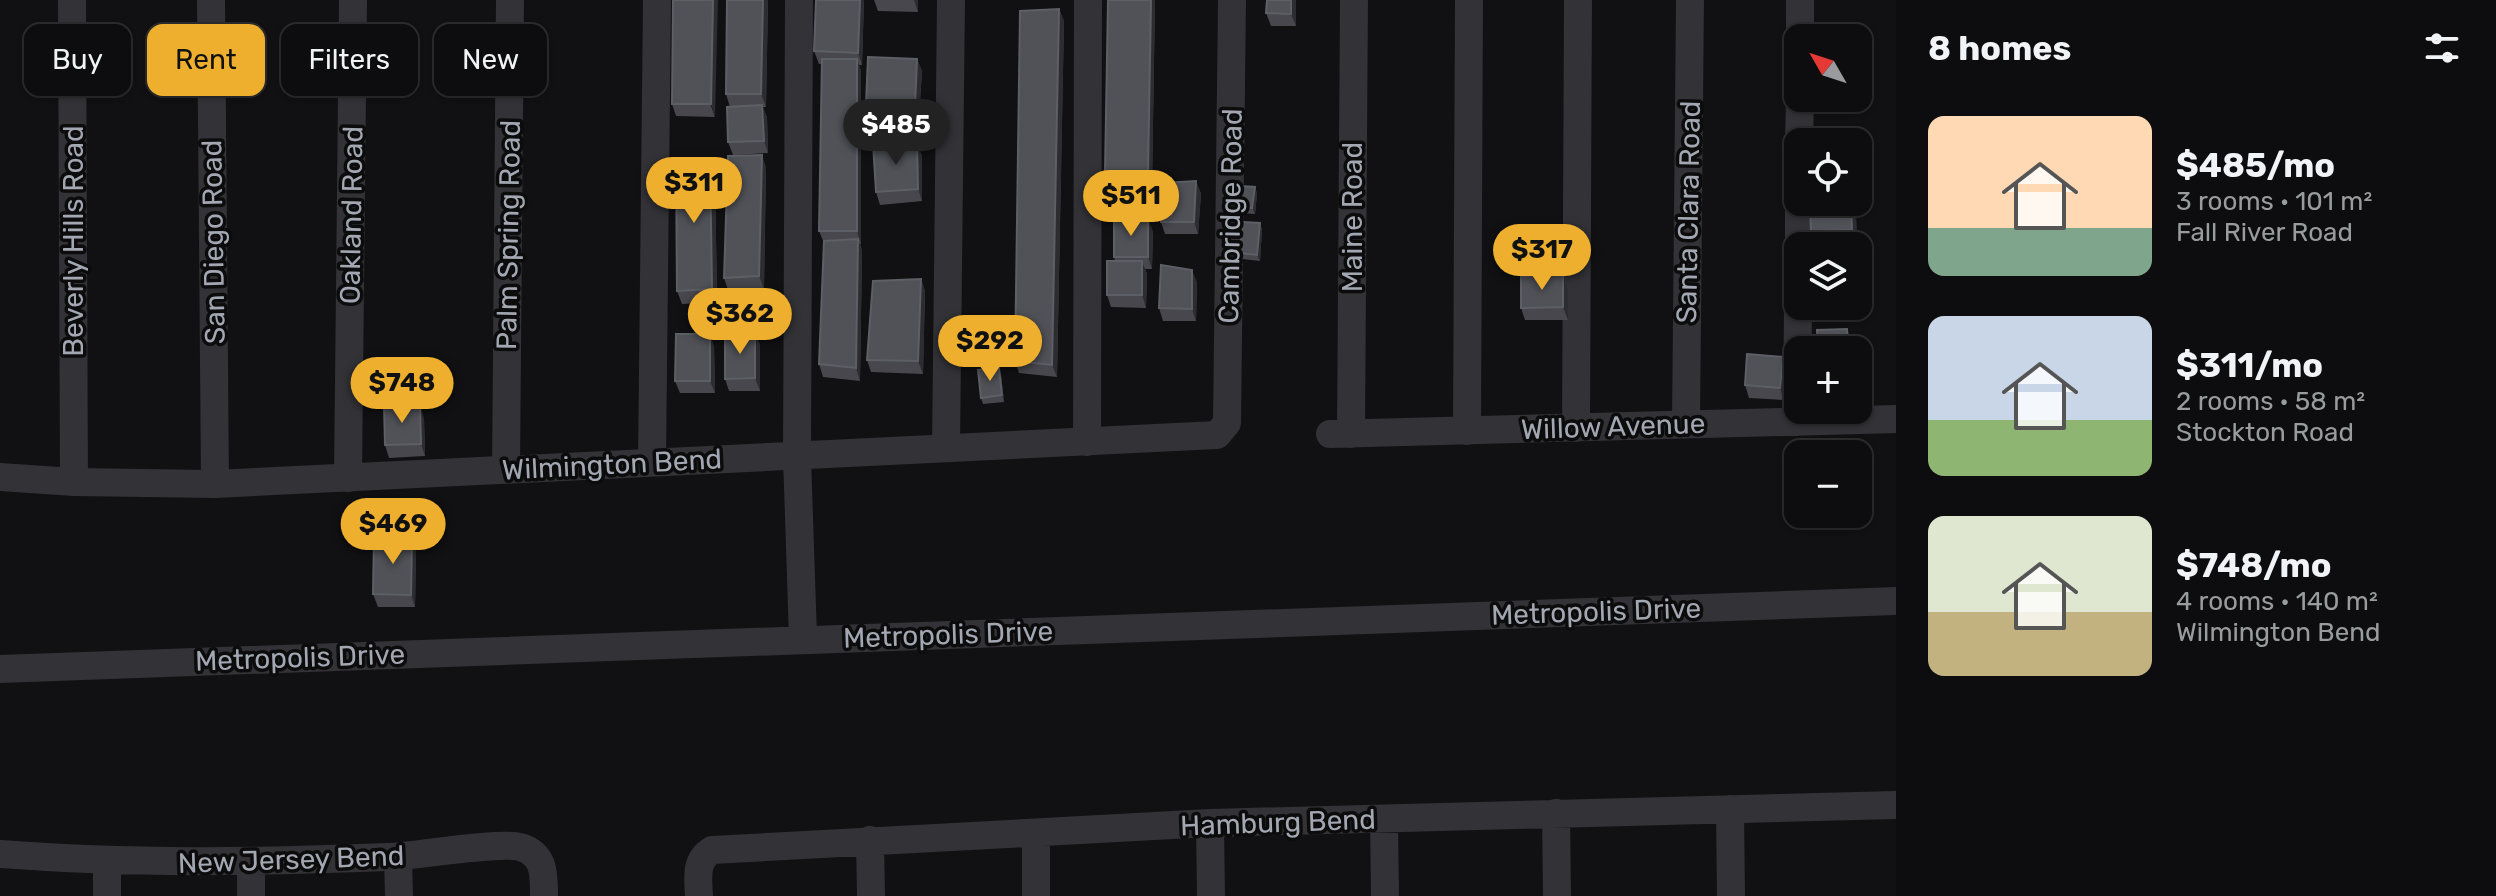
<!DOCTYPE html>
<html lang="en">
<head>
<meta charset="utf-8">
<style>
  body { margin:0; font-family:Rubik,sans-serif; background:#161517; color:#f1f3f6; height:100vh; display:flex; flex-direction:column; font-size:30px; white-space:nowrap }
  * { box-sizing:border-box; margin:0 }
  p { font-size:26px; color:#9a9b9e }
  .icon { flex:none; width:44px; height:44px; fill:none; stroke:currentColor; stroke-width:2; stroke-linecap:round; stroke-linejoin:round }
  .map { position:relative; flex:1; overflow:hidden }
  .side { display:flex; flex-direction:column; background:#0d0c0e; width:600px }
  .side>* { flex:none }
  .banner { position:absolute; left:24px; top:24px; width:760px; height:72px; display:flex; gap:16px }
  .needle { width:52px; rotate:309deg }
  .fabs { position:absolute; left:1784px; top:24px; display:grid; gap:16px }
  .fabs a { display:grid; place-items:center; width:88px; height:88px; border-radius:16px; background:#0d0c0e; box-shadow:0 2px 6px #0004,0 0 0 2px #2d2c2e; font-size:40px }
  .price { position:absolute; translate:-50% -68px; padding:0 18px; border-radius:28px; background:#edaf2d; color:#111; font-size:26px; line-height:52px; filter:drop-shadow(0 2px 4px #0008) }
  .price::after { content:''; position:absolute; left:50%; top:48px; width:24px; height:18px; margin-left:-12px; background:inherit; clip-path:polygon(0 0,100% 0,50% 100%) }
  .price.current { background:#222; color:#fff }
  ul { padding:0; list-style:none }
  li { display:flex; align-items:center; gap:24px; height:200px; padding:0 32px }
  li span { display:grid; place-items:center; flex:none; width:224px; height:160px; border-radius:16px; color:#555 }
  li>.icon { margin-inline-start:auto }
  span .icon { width:96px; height:96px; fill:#fffc; stroke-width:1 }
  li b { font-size:34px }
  h2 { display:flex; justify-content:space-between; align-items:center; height:96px; padding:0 32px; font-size:34px }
  .pill { padding:0 28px; border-radius:16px; background:#0d0c0e; box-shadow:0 2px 6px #0004,0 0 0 2px #2d2c2e; font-size:28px; line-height:72px }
  .pill.current { background:#edaf2d; color:#111 }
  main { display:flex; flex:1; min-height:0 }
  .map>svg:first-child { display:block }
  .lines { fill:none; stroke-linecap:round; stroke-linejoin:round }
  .minor { stroke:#323237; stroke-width:28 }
  .wall { fill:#47474d }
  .shaded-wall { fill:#2d2d31 }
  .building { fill:#515258; stroke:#5d5f66; stroke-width:2 }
  .labels { text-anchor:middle; stroke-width:7; stroke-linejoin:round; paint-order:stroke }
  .street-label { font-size:28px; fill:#a2a7b2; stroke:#0c0c0d }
</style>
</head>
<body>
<main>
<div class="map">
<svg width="1896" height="896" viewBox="0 0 1896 896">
  <rect width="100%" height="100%" fill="#111012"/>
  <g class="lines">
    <!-- minor -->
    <path class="minor" d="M 72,0 L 74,482
      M 211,0 L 215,484
      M 799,0 L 797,456 L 803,638
      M 1800,38 L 1800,0
      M 1799,142 L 1800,98
      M 1799,246 L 1799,202
      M 1797,422 L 1798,306
      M 1686,423 L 1690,0
      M 1576,428 L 1578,0
      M 1467,431 L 1469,0
      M 1330,434 L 1896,419
      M 1351,434 L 1354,0
      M 1087,442 L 1088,0
      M 946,448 L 951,0
      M 652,462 L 657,0
      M 506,469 L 510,0
      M 0,477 L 74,482 L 215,484 L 1217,435 L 1227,423 L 1232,0
      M 348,478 L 353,0
      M 0,669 L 1896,601
      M 1730,809 L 1731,896
      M 1556,813 L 1557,896
      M 1384,820 L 1385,896
      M 1210,823 L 1211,896
      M 1036,833 L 1036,896
      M 870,840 L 871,896
      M 0,854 C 130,864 258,862 388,857 C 416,856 499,841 520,847 C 545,854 544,875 544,896
      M 398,857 L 399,896
      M 107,862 L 107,896
      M 251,862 L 251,896
      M 699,896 C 698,878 695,860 712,850 L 1210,823 L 1896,805"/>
  </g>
  <!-- wall -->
  <path class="wall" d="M 673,0 L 715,117 L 676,116 L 672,104 Z
    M 727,0 L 768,0 L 766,107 L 763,107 L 767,118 L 768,153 L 733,155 L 728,142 L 730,107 L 726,94 Z
    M 864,0 L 862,65 L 859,65 L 861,71 L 861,244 L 860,244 L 862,251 L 860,381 L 823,377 L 819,364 L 824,243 L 819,231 L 822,64 L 819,64 L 814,51 Z
    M 874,0 L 918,0 L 918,12 L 878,11 Z
    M 1108,0 L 1155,0 L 1152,185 L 1109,185 L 1105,172 Z
    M 1267,0 L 1296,0 L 1296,26 L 1271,26 L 1266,13 Z
    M 1059,9 L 1064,21 L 1057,377 L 1019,373 L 1015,361 Z
    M 917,59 L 922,71 L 919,118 L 870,116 L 866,104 Z
    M 922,155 L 922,201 L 880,205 L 876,192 Z
    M 710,158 L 715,170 L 717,302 L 682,304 L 677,291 Z
    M 766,167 L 764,289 L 728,290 L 724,278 Z
    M 1196,181 L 1201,194 L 1198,234 L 1165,234 L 1161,222 Z
    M 1255,187 L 1257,194 L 1255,214 L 1241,213 L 1239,206 Z
    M 1851,204 L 1856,216 L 1857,243 L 1815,244 L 1811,231 Z
    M 1260,223 L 1262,230 L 1260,261 L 1242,259 L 1240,253 Z
    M 1153,231 L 1152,269 L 1145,269 L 1147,274 L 1146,308 L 1111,307 L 1107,295 L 1115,261 L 1114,257 Z
    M 1563,275 L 1568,288 L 1568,320 L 1525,320 L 1521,308 Z
    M 921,279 L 925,291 L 923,374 L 871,372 L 867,360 Z
    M 1197,282 L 1196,321 L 1163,321 L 1159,308 Z
    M 756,293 L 761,305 L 761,338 L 757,338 L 760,345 L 760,391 L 729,391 L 725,379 L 729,332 L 727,326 Z
    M 714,346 L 715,393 L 680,393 L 675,381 Z
    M 1787,369 L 1784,400 L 1749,398 L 1745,385 Z
    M 1001,374 L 1004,402 L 983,404 L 981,398 Z
    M 424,418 L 425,456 L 389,458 L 385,445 Z
    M 416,550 L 415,607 L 378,607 L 373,594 Z"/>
  <!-- shaded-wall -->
  <path class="shaded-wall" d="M 713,0 L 718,0 L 715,117 L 711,104 Z
    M 763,0 L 768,0 L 766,107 L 761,94 Z
    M 860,0 L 864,0 L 862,65 L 858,53 Z
    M 914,0 L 918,0 L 918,12 Z
    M 1151,0 L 1155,0 L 1152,185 L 1148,173 Z
    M 1291,0 L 1296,0 L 1296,26 L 1291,14 Z
    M 1059,9 L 1064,21 L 1057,377 L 1052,365 Z
    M 857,59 L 861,71 L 861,244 L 857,231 Z
    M 917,59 L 922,71 L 919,118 L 915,106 Z
    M 762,105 L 767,118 L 768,153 L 764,141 Z
    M 917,143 L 922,155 L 922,201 L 918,189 Z
    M 762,155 L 766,167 L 764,289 L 759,276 Z
    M 710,158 L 715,170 L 717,302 L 712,289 Z
    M 1196,181 L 1201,194 L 1198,234 L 1194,222 Z
    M 1255,187 L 1257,194 L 1255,214 L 1252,208 Z
    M 1851,204 L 1856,216 L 1857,243 L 1852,230 Z
    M 1148,219 L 1153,231 L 1152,269 L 1148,257 Z
    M 1260,223 L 1262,230 L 1260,261 L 1257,255 Z
    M 858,239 L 862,251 L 860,381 L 856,368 Z
    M 1142,261 L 1147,274 L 1146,308 L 1142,295 Z
    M 1192,270 L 1197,282 L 1196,321 L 1192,309 Z
    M 1563,275 L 1568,288 L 1568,320 L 1563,307 Z
    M 921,279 L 925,291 L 923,374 L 918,361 Z
    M 756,293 L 761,305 L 761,338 L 757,326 Z
    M 1847,329 L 1852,341 L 1852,350 L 1848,350 Z
    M 755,333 L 760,345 L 760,391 L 755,378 Z
    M 710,334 L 714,346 L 715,393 L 710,381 Z
    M 1783,357 L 1787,369 L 1784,400 L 1780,388 Z
    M 999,368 L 1001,374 L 1004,402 L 1002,395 Z
    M 420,405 L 424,418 L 425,456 L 421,444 Z
    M 412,538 L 416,550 L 415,607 L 411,595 Z"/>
  <!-- building -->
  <path class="building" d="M 673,0 L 713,0 L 711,104 L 672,104 Z
    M 727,0 L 763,0 L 761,94 L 726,94 Z
    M 816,0 L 860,0 L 858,53 L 814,51 Z
    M 1108,0 L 1151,0 L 1148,173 L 1105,172 Z
    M 1267,0 L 1291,0 L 1291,14 L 1266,13 Z
    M 1059,9 L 1052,365 L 1015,361 L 1020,11 Z
    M 868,57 L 917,59 L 915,106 L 866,104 Z
    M 822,59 L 857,59 L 857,231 L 819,231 Z
    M 762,105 L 764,141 L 728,142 L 727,107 Z
    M 873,143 L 917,143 L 918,189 L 876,192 Z
    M 762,155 L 759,276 L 724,278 L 728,156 Z
    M 710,158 L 712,289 L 677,291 L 676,159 Z
    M 1196,181 L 1194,222 L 1161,222 L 1163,183 Z
    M 1241,186 L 1255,187 L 1252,208 L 1239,206 Z
    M 1851,204 L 1852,230 L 1811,231 L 1810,205 Z
    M 1148,219 L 1148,257 L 1114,257 L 1114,220 Z
    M 1242,222 L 1260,223 L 1257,255 L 1240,253 Z
    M 858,239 L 856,368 L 819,364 L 824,241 Z
    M 1107,261 L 1142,261 L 1142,295 L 1107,295 Z
    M 1161,265 L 1192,270 L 1192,309 L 1159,308 Z
    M 1563,275 L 1563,307 L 1521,308 L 1521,276 Z
    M 921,279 L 918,361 L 867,360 L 873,281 Z
    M 727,293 L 756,293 L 757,326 L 727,326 Z
    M 1847,329 L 1848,350 L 1818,350 L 1817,330 Z
    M 725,332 L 755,333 L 755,378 L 725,379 Z
    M 676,334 L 710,334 L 710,381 L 675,381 Z
    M 1747,354 L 1783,357 L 1780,388 L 1745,385 Z
    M 999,368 L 1002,395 L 981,398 L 978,370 Z
    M 420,405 L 421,444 L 385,445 L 384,406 Z
    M 374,538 L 412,538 L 411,595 L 373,594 Z"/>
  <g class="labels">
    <!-- street labels -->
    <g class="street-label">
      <text transform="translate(1688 212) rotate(-89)" y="10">Santa Clara Road</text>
      <text transform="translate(351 215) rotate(-89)" y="10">Oakland Road</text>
      <text transform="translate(1230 216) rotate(-89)" y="10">Cambridge Road</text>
      <text transform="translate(1352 217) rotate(-90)" y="10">Maine Road</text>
      <text transform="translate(508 235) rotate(-89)" y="10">Palm Spring Road</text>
      <text transform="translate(73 241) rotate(-90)" y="10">Beverly Hills Road</text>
      <text transform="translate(213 242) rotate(-91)" y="10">San Diego Road</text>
      <text transform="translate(1613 426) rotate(-2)" y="10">Willow Avenue</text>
      <text transform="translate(612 464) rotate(-3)" y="10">Wilmington Bend</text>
      <text transform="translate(1596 611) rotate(-2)" y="10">Metropolis Drive</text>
      <text transform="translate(948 634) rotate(-2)" y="10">Metropolis Drive</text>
      <text transform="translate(300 657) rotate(-2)" y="10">Metropolis Drive</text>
      <text transform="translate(1278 822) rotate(-2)" y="10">Hamburg Bend</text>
      <text transform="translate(291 859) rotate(-2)" y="10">New Jersey Bend</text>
    </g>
  </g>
</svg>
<div class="fabs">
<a><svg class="needle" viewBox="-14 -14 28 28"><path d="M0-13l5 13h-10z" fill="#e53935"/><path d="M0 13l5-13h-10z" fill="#9a9b9e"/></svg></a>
<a><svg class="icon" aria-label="locate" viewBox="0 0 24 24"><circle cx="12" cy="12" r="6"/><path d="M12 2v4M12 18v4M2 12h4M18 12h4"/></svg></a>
<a><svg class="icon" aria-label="layers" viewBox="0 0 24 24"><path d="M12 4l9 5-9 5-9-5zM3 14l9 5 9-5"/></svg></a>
<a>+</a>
<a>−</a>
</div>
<b class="price current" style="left:896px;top:167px">$485</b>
<b class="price" style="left:694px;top:225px">$311</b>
<b class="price" style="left:1131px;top:238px">$511</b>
<b class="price" style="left:1542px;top:292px">$317</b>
<b class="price" style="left:740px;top:356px">$362</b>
<b class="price" style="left:990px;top:383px">$292</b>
<b class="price" style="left:402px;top:425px">$748</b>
<b class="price" style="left:393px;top:566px">$469</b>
<div class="banner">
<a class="pill">Buy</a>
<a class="pill current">Rent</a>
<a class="pill">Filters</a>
<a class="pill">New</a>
</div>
</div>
<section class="side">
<h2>8 homes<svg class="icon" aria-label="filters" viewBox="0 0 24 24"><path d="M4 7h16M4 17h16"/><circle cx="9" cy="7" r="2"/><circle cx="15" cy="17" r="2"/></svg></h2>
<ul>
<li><span style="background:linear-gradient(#ffd9b3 70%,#7fa58c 0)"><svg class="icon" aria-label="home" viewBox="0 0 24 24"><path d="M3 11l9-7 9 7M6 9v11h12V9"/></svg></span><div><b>$485/mo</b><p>3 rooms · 101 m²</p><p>Fall River Road</p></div></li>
<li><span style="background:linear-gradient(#c9d6e8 65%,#8fb573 0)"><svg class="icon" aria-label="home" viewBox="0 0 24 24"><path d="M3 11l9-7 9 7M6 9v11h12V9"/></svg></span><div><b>$311/mo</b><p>2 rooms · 58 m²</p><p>Stockton Road</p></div></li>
<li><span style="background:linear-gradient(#dfe7d0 60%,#c2b280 0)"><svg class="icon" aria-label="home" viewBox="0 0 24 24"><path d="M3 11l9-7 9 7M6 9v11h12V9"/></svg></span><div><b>$748/mo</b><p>4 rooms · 140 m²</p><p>Wilmington Bend</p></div></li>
</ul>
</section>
</main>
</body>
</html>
